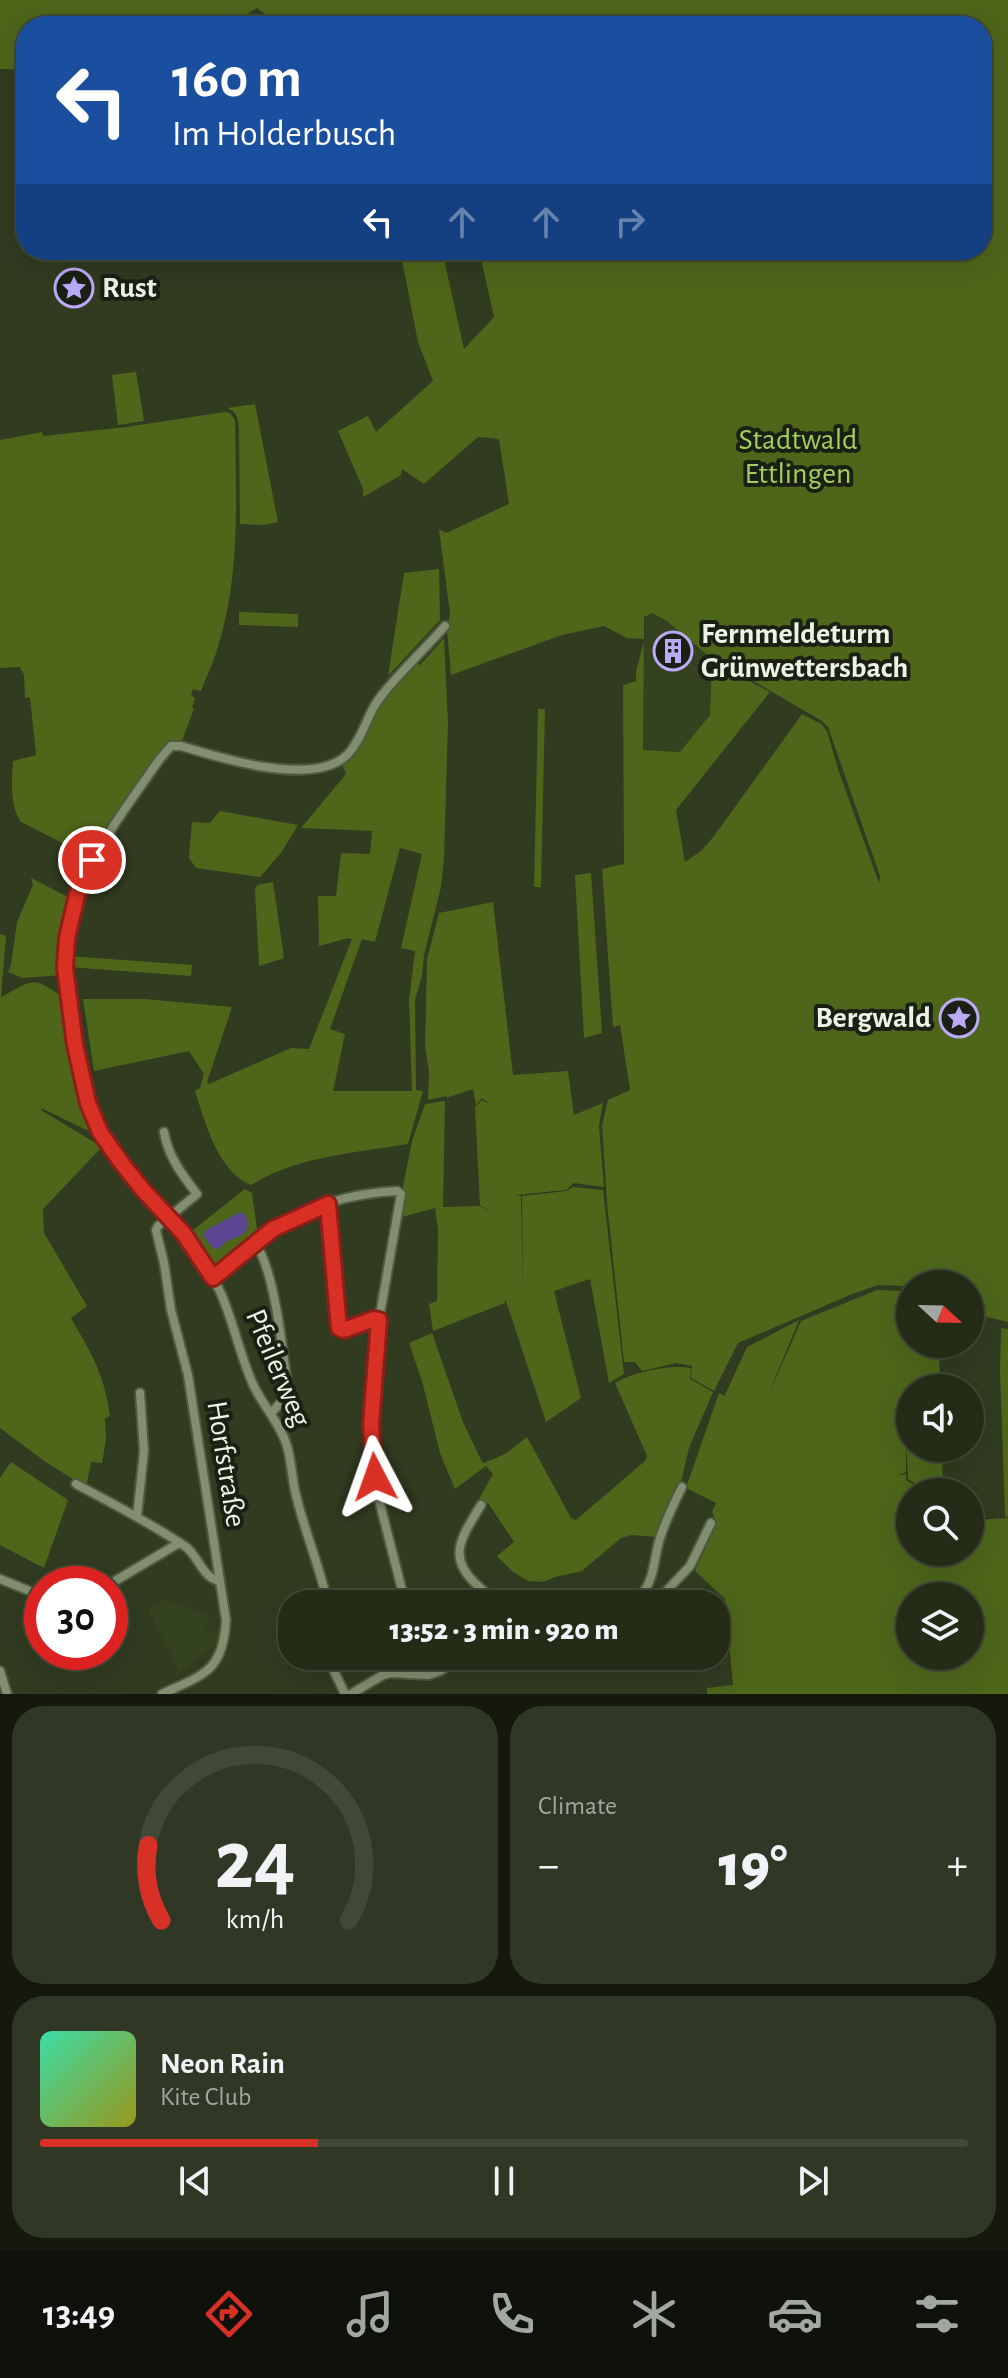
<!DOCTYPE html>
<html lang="en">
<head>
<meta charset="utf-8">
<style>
  body { margin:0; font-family:"Alegreya Sans",sans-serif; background:#303825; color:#f1f3f6; height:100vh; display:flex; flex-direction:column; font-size:30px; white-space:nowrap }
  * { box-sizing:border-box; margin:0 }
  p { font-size:26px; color:#a3a7a2 }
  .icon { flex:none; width:44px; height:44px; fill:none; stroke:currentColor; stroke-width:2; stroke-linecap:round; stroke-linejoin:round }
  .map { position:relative; height:1694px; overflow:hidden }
  .sheet { display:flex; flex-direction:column; gap:12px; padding:12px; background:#14180d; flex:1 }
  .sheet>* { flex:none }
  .guide { position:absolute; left:16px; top:16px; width:976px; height:244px; border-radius:32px; box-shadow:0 8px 32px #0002,0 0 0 2px #414837; background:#1a4fa0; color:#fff; overflow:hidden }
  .needle { width:52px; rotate:112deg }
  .buttons { position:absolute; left:896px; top:1270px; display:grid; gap:16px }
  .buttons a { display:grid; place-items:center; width:88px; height:88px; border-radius:50%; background:#242c18; box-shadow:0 8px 32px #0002,0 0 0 2px #414837; font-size:40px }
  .speed { position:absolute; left:24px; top:1566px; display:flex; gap:16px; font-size:40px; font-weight:700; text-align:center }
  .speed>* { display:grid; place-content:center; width:104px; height:104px; border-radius:50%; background:#242c18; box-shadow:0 8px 32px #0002,0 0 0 2px #414837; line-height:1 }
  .speed .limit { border:12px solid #d22; background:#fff; color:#111 }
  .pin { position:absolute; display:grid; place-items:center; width:68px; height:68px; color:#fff; margin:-34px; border:4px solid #fff; border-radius:50%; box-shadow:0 2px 8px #0007 }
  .me { position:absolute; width:88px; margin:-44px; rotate:356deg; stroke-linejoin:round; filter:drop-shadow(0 0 6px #0008) }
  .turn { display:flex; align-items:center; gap:28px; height:168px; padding:0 24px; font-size:36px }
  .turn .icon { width:104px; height:104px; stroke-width:2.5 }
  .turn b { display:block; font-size:56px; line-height:68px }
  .lanes { display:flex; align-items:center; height:76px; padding:0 24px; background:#0003; justify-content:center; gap:40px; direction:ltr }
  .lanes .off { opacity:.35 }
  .big { font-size:60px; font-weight:800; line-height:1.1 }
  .sheet .tile { flex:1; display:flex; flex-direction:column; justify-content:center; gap:12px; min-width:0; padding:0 28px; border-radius:32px; background:#303825 }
  .sheet .dial { align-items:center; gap:0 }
  .dial svg { height:208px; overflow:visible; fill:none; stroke:#414837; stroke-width:7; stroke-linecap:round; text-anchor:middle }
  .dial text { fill:#f1f3f6; stroke:none }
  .song { display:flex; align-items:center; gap:24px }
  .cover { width:96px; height:96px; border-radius:12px; background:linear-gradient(135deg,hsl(160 70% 55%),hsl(60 70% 35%)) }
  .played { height:8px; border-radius:4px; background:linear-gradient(90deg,#d93025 30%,#414837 30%) }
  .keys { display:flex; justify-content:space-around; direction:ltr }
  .heat { display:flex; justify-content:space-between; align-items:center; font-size:44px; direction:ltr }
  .sheet .tiles { flex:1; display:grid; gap:12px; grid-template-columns:1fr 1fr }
  .tile:last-child { grid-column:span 2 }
  .trip { position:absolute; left:278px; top:1590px; width:452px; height:80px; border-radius:32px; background:#242c18; box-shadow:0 8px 32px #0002,0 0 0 2px #414837; font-weight:800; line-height:80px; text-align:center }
  .dock { display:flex; height:128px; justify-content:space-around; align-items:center; background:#0e120a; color:#a3a7a2 }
  .dock .icon { width:56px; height:56px }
  .dock .active { color:#d93025 }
  .dock b { font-size:36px; color:#f1f3f6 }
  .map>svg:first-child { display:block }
</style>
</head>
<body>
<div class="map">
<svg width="1008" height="1694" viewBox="0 0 1008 1694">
  <rect width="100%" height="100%" fill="#303b20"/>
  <path fill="#34421f" d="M652,613L667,621L712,659L710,715L680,752L643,750L645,616Z
    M166,1599L201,1612L211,1620L205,1626L210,1633L218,1629L221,1631L220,1639L213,1647L179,1673L148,1609Z"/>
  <path fill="#4d661a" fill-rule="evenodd" d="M0,0H1008V1322L970,1313V1284H910V1289L903,1286L878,1285L850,1295L738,1343L714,1391L691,1378L692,1366L676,1363L642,1371L635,1362H624L607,1203L602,1125L608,1100L630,1090L620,1025L613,1027L602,869L624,864L623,685L636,681V671L644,641L643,750L680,752L710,715L712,659L667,621L652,613L644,617V639L627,638L604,626L562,635L451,675L447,630L450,614L439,529L446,533L509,504L499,439L478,437L424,484L402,469L401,475L363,497V489L338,431L368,416L376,432L433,381L418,342L400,250H442L464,349L494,317L479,250H982V26H281L257,8L248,13L265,19L273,26H26V70L0,69ZM750,679L822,721L828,727L880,876L879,883L838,769L827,731L821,724L802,714L714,836L702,850L685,862L676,810L770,692L749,681Z
    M136,372L144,421L118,425L112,375Z
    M255,404L278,522L264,525L240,524L239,430C238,419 238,412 227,408Z
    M225,412L230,413L235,420C236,497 241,576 217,650C213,664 206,677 201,691L193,689L191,696L195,698L192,708L194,709L183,738L181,741L165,746L94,854L88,856L21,822C9,805 12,780 13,761L36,755L30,697L25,698L24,675L20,667L0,668V440L42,432L43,436L126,427Z
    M439,569L440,620L388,676L404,573Z
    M239,612L298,614V627L239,625Z
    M444,638L448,723L444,859L441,887L424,955L422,976L415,1000L416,1090L423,1091L408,1144C355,1153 298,1156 251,1185C218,1172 205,1122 195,1091L200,1088L204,1074L189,1051L94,1071L83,999H145L232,1007L207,1082L209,1084L291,1048L309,1049L352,939L349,938L319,946L318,896H336L341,853L370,854L372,831L301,828L346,774L341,762L387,693L416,663L420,665ZM400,848L422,854L401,948L415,951L409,1000L412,1091H333L345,1034L330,1029L362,939L375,942Z
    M538,709H545L541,887H534Z
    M220,811L298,825L281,853L260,877L196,868L189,858L192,822L210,823Z
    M591,873L602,1033L584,1038L575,875Z
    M31,878L70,898L67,911L63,975L22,978L8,972L11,964L17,922L33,885Z
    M273,882L284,958L259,966L255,890L257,885Z
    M493,902L513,1075L568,1071L574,1115L603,1103L599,1125L604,1187L574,1183L566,1190L515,1195L521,1196L523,1296L522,1196L566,1191L573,1187L603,1190L624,1374L609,1383L590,1279L554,1291L581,1398L546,1422L505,1298V1303L433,1331L429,1304L437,1301L438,1230L435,1208L402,1217L404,1197L402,1192L412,1141L425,1104L445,1101L443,1207L480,1206L493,1213L480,1205L475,1107L482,1100L491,1105L482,1098L476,1105L473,1089L447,1098L446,1096L428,1100L429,1071L425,1046L427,959L439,913Z
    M0,934L6,936L1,997C36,978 32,976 66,999C71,1048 79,1091 99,1136L41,1108V1110L102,1147L43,1209L44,1233L87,1306L71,1318C92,1355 104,1373 110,1416L105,1418L106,1440L102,1463L91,1462L86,1487L47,1463L0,1428Z
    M69,956L192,965L191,976L68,967Z
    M245,1189L252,1193L258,1236L220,1267L212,1268L188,1234Z
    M877,1290L902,1291L910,1294V1344H939L940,1388H910V1448H942L943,1492H927L908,1479L906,1440V1472L896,1476L906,1474V1480L925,1492H910V1552H970V1518L974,1520L1008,1518V1694H707V1688L733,1685L725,1599L695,1571L717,1523L712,1512L716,1503L686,1488L719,1393L727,1397L725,1395L747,1347L799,1320L765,1403L801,1321ZM910,1596H970V1656H910Z
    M1001,1328L1008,1329V1517H1005L1000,1370Z
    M432,1333L463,1422L482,1462L484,1463L505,1454L527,1437L571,1518L576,1520L645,1461L647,1456L615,1383C633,1372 670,1364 691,1368L690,1379L713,1392L689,1448L682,1478L663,1520L658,1537L631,1535L621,1538L582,1571L555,1577L543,1582L528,1581L513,1572L497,1556L514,1542L488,1503L486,1504L479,1499L493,1474L486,1466L455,1489L440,1453L422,1381L409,1343Z
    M11,1462L68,1500L44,1568L0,1545V1478Z"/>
  <path fill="#5d4793" d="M240,1212L246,1216L248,1228L242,1235L227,1241L218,1249L213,1248L203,1235L206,1230Z"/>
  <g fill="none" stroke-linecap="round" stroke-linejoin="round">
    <g stroke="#4f5940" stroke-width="12">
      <path id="street" d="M328,1204L339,1328L344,1330L374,1319L379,1320
        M255,1244C274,1266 283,1352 287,1384C287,1397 280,1404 271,1413
        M213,1278C233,1262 251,1244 272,1230C308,1205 354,1193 397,1191L401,1194L379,1320L371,1425L378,1496L402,1590L408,1604
        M76,1484C113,1504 151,1523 186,1547C199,1557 203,1579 220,1581
        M481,1505C464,1534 445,1556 476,1584C484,1591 492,1599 501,1604
        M137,1517L144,1451L140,1393
        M0,1579L42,1596
        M110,1584L179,1543
        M328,1604C320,1568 306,1535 297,1499C292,1482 292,1463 287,1446C280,1422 261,1404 252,1382C236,1345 230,1303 208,1269C181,1225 142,1193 114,1151C110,1144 103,1138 99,1131C83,1103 78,1064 74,1032C71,1010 66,988 66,966C65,883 115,824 159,760L171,746H181C220,758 315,788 348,754C364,737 367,712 382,695C401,671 425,649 445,626
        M632,1604C658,1582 651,1564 661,1535C667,1518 674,1503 682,1487
        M652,1604L658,1600L690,1566L711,1523
        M334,1656V1671L345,1694
        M539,1656C592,1673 649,1664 704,1658
        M0,1671L7,1694
        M162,1694C205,1674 223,1671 226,1620L188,1375L171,1310L164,1263L156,1230L158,1226L197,1194C182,1175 168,1156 164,1132
        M351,1694L383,1675L391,1673L428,1675L440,1671L462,1656"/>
    </g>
    <use href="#street" stroke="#818e6f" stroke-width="8"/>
  </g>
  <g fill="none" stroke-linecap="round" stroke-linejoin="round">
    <g stroke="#8d1f18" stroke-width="20">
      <path id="route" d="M92,860L77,895L67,938L65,968L75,1045L88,1103L100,1132L120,1161L143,1190L184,1234L213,1278L273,1229L328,1204L339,1328L344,1330L374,1319L379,1320L371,1425L375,1477"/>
    </g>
    <use href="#route" stroke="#d93025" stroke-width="14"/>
  </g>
  <defs>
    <g id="sight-ring" transform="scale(2)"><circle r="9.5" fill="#1b2014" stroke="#bbaaf6" stroke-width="1.5"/><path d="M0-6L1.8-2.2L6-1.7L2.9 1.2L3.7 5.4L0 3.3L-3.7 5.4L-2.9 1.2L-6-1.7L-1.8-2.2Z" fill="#bbaaf6"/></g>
    <g id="building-ring" transform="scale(2)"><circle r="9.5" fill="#1b2014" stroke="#bbaaf6" stroke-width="1.5"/><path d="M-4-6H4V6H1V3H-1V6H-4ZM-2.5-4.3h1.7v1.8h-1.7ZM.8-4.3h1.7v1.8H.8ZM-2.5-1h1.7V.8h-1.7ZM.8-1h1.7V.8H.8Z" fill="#bbaaf6"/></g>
  </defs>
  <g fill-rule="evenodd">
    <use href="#sight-ring" x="74" y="288"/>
    <use href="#building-ring" x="673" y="651"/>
    <use href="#sight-ring" x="959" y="1018"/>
  </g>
  <g text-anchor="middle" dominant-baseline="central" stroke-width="8" stroke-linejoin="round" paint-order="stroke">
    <g font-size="30" font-weight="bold" fill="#edf4e3" stroke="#1b2014" text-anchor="start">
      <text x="102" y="288">Rust</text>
      <text x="701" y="634">Fernmeldeturm<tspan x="701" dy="34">Grünwettersbach</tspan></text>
      <text x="931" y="1018" text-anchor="end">Bergwald</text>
    </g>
    <g font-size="30" fill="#a5cf5d" stroke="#1b2014">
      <text x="798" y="440">Stadtwald<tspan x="798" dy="34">Ettlingen</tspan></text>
    </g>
    <g font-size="30" fill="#edf4e3" stroke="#1b2014">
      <text transform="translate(278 1368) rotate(67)">Pfeilerweg</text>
      <text transform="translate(226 1464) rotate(81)">Horfstraße</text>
    </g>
  </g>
</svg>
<div class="buttons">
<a><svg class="needle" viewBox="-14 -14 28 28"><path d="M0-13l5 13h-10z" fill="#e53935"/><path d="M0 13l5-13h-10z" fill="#a3a7a2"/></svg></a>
<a><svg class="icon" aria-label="sound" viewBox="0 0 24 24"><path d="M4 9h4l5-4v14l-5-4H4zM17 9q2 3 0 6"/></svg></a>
<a><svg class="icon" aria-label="search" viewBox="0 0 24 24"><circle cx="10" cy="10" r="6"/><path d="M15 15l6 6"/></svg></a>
<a><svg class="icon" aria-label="layers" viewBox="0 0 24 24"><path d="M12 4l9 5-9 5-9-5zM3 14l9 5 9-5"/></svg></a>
</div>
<div class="speed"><div class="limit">30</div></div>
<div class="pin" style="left:92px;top:860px;background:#d93025"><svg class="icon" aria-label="arrive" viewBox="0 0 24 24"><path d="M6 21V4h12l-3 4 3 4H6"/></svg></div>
<svg class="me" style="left:375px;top:1477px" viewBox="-20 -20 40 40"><path d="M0-17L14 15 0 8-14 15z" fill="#d93025" stroke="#fff" stroke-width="4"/></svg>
<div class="trip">13:52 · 3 min · 920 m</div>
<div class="guide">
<div class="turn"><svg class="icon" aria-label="left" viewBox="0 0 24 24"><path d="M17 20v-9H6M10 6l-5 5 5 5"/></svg><div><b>160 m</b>Im Holderbusch</div></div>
<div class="lanes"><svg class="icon" aria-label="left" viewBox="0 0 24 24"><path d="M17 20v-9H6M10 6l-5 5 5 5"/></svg><svg class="icon off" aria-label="ahead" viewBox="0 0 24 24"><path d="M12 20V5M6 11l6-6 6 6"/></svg><svg class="icon off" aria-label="ahead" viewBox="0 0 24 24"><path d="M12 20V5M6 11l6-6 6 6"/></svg><svg class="icon off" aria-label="right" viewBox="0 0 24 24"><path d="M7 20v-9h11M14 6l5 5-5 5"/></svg></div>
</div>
</div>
<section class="sheet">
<div class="tiles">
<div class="tile dial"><svg viewBox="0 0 100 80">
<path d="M14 69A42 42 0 1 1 86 69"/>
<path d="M14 69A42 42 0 0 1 9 40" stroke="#d93025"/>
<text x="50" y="56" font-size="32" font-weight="700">24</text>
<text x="50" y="72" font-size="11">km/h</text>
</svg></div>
<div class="tile"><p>Climate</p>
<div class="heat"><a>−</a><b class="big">19°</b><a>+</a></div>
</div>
<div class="tile">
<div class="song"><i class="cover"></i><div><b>Neon Rain</b><p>Kite Club</p></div></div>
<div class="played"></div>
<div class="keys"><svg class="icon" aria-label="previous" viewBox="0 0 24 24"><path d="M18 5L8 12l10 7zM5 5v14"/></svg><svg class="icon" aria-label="pause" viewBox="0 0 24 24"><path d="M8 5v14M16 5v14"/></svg><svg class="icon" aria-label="next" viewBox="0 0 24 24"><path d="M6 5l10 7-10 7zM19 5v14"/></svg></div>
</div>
</div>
</section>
<nav class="dock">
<b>13:49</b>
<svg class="icon active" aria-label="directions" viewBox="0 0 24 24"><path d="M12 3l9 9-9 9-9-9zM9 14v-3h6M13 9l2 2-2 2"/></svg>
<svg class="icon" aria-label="music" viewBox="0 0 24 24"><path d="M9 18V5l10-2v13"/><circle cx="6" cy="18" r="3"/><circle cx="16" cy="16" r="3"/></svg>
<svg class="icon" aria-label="phone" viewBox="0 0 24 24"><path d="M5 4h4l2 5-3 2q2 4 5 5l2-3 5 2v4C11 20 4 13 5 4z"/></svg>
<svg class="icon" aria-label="climate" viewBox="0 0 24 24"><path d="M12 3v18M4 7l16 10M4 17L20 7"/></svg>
<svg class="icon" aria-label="car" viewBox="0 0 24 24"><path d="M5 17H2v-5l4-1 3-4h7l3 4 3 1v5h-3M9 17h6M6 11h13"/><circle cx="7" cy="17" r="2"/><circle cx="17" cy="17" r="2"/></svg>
<svg class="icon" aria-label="filters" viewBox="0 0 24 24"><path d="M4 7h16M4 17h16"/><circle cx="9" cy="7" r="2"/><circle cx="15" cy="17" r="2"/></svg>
</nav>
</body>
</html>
